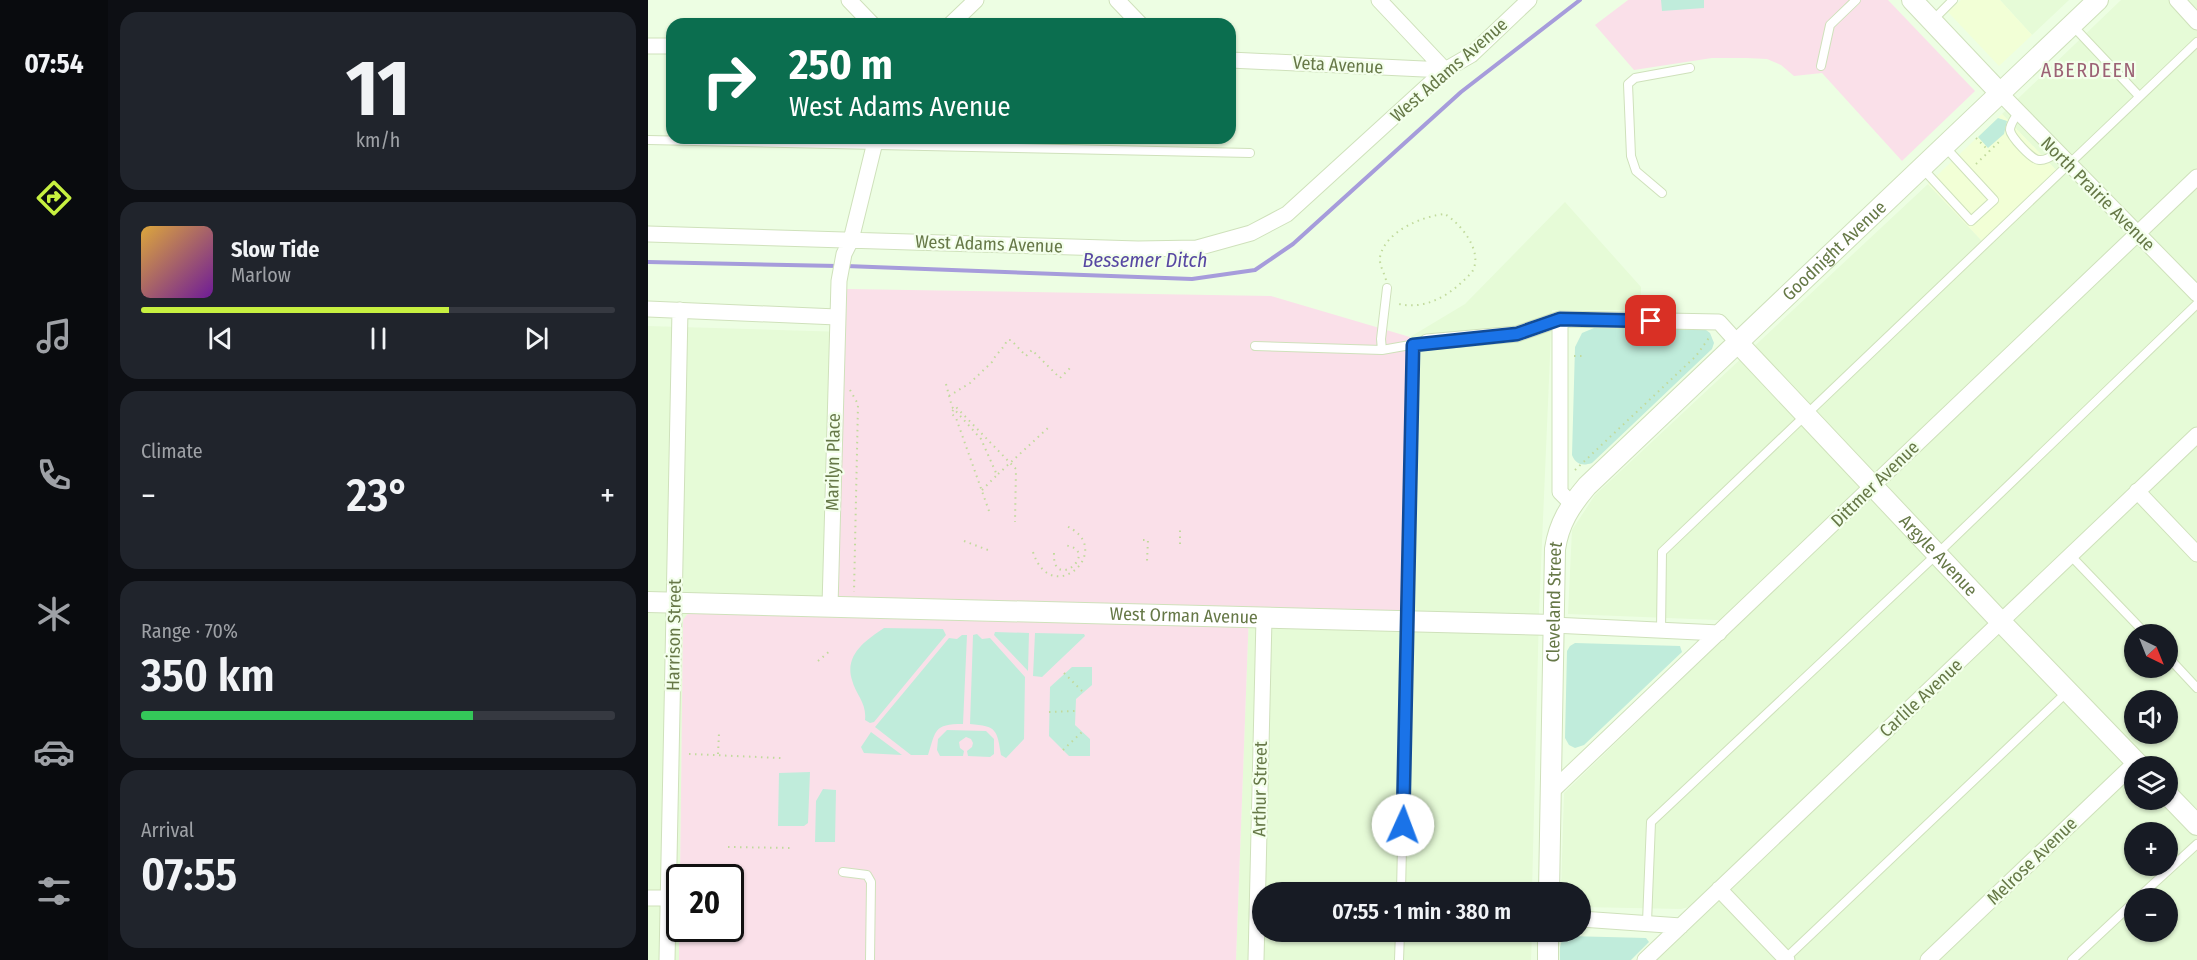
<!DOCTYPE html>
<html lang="en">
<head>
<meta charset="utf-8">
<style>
  body { margin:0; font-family:"Fira Sans Condensed",sans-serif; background:#20242c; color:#f1f3f6; height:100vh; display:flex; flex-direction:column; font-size:22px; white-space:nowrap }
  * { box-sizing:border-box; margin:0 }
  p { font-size:20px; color:#9ea1a6 }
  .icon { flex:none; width:33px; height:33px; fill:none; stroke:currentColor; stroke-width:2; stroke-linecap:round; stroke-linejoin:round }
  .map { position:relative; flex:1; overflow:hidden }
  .side { display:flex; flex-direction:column; gap:12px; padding:12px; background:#0d0f14; width:540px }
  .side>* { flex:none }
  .banner { position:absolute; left:18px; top:18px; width:570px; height:126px; border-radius:18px; box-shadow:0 2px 4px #0004; background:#0b6e4f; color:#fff; overflow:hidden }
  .needle { width:39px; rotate:137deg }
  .controls { position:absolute; left:1476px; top:624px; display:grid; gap:12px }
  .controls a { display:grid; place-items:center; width:54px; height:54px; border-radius:50%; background:#171b24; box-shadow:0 2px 4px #0004; font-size:30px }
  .speed { position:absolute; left:18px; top:864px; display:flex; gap:12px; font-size:30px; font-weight:700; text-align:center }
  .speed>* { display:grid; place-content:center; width:78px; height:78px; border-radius:50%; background:#171b24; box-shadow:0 2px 4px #0004; line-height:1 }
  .speed .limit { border:3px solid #111; border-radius:9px; background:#fff; color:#111 }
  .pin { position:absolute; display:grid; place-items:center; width:51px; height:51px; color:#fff; margin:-26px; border-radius:12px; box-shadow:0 3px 9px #0006 }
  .me { position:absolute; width:66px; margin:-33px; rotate:2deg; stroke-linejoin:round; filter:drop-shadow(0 0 4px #0008) }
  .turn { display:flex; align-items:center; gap:21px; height:126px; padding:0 24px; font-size:27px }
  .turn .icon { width:78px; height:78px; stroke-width:2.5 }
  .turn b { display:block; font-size:42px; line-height:51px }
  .big { font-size:45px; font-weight:600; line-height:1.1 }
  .side .card { flex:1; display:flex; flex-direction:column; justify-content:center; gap:9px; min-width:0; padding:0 21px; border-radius:18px; background:#20242c }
  .side .dial { align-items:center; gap:0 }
  .dial b { font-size:78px; line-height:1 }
  .song { display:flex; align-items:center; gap:18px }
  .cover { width:72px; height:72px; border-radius:9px; background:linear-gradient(135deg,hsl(40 70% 55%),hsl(280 70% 35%)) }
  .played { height:6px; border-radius:3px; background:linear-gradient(90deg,#c7f040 65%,#363941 65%) }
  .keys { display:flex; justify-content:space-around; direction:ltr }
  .heat { display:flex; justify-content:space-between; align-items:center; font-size:33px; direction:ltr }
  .charge { height:9px; border-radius:4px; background:linear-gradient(90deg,#34c759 70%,#363941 0) }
  .trip { position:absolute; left:604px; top:882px; width:339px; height:60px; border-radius:30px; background:#171b24; box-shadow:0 2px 4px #0004; font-weight:600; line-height:60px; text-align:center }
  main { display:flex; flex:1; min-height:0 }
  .dock { display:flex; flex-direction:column; width:108px; justify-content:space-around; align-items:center; background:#090b0e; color:#9ea1a6 }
  .dock .icon { width:42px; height:42px }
  .dock .current { color:#c7f040 }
  .dock b { font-size:27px; color:#f1f3f6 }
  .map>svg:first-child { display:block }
</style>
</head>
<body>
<main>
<nav class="dock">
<b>07:54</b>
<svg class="icon current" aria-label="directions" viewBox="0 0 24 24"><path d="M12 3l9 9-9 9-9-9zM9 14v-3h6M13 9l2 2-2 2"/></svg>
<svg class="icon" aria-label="music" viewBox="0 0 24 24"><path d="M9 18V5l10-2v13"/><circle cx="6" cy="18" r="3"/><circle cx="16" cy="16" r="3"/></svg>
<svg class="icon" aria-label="phone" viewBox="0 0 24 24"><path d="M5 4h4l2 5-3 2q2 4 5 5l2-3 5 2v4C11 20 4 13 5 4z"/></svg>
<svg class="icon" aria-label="climate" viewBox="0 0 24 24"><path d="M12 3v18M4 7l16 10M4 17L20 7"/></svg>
<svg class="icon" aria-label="car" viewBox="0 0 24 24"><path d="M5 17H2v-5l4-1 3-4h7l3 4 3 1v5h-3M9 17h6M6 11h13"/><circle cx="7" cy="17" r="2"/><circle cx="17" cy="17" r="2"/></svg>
<svg class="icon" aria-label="filters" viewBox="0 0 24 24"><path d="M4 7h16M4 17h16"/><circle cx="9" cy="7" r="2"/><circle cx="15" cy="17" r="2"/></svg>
</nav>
<section class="side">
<div class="card dial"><b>11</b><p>km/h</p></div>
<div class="card">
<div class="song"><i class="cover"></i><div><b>Slow Tide</b><p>Marlow</p></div></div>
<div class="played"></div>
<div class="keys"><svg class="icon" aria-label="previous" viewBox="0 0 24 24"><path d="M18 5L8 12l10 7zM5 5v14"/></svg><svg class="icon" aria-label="pause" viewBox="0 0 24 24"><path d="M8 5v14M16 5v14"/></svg><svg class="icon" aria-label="next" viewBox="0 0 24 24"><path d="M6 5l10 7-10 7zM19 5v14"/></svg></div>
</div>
<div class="card"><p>Climate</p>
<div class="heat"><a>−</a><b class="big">23°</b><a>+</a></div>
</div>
<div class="card"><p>Range · 70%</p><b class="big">350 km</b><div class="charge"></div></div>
<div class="card"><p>Arrival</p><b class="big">07:55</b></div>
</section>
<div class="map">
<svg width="1549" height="960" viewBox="0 0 1549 960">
  <rect width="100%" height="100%" fill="#edfee3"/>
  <path fill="#e6fbd7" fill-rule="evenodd" d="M1352,0H1421L1384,35Z
    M1473,0H1549V960H1008L1054,916L1045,906L1033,909L933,907V892H913L916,793L1094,621L920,614L924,530L947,495L1280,184L1334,241L1408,170L1354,114ZM1486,634H1520V668H1486ZM1486,700H1520V734H1486ZM1486,766H1520V800H1486ZM1486,832H1520V866H1486ZM1486,898H1520V932H1486Z
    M917,202L993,287V310H904L891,612L884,892H615V932H884L883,960H588L601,613L762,358V337L817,304Z
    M0,326L198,332L188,616L35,620L31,960H0Z"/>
  <path fill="#f2ffd6" d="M1313,0H1352L1384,35L1351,66L1300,12Z
    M1354,114L1408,170L1334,241L1280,184Z"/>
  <path fill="#fae0e9" d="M980,0H1240L1327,91L1254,161L1174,73L1146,76L1133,65L1119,59L1098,58H1064L986,70L947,25Z
    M199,289L623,296L762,337L755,611L613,609L601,613L588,960H31V895L32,928H82V878L32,877L35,620L41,612L188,616Z"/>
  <path fill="#c0ecdb" d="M1013,0H1056V8L1014,11Z
    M1350,118L1359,121L1356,134L1340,148L1330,137Z
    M946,328L1058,330L1062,333L1066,343L1064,349L944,463C935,466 928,465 924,455L927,347L934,333Z
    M236,628L295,629L298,635L226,722L222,723L217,720C219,703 208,695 204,680C196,655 218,640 236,628Z
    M347,632L381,633L380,671L346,635Z
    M387,633L436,634L437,636L394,677L385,676Z
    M329,634L334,639L342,638L377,677L376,739L358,758L353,755C349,730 349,726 322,724L325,635Z
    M314,635H319L315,724C285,724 288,731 280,755H263L227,727L301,638L309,639Z
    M927,643L1032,646L1034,652L936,745L927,748L921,745L917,738L919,651L922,646Z
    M424,667H444V685L428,699L427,725L442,739V756H421L401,736L402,687Z
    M299,730L338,731L346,739V754L342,757L320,756L319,751L324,747L325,743L323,739L318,737L311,742L312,748L316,751L315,756H292L289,750L290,739Z
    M223,732L254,755L216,753L213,747Z
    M162,772L160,823L156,826H130L131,773Z
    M175,789L188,790L187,842H167L168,801Z
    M920,936L998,938L1001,942L983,960H912C912,951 910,940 920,936Z"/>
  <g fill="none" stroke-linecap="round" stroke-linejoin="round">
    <path stroke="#a69cdb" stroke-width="4" d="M0,262L190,266
      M198,266L544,279L607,270L645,244L813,92L932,0"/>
    <g stroke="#cfe1bb" stroke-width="10">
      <path id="service" d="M1285,20L1305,0
        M1424,25L1491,96
        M1173,66L1182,25L1208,0
        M1370,113C1367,118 1362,124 1362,130C1363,137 1384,160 1391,160C1398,161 1404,156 1408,153
        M0,140L602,153
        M1275,169L1323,221L1346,200L1298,148
        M1014,193L988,171L983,156L980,84L987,78L1042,68
        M607,346L734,350L779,342
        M734,350L733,339L739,288
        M1422,555L1498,634
        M1013,631L1014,552L1549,42
        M1520,657L1549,688
        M195,872L219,875L223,882L222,960
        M753,892L765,345
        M1490,898L1549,844
        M999,922L1003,822L1289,554L1549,304
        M751,960L752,932
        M1136,960L1419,692
        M1424,960L1486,902"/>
    </g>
    <g stroke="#cfe1bb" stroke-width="17">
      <path id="minor" d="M201,0L224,24
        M469,0L492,24
        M731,0L797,70
        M1529,0L1549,22
        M303,24L328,0
        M0,46H24
        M582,60L797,70
        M1352,93L1549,294
        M0,234L490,249L549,248L603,233L639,214L797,70L823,55L881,0
        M0,309L189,317
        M912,319V492L924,504
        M779,342L869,334L912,319L1071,322L1090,343
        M1489,491L1549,554
        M182,606L191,281L196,254L203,240L228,138
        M905,625L1071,633
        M904,791L1549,177
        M1071,889L1139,960
        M0,898H20
        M933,919L1033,926
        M19,960L32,310
        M608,960L616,618
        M997,960L1549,435
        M1280,960L1488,762"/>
    </g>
    <g stroke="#cfe1bb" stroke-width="22">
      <g id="tertiary">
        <path d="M1264,0L1352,93"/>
        <path id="s1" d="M1090,343L1353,622L1492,766"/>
        <path id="s2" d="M0,602L905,625"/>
        <path d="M1520,795L1549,825"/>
        <path id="s3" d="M901,892L907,549C911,523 922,506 939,486L1450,0"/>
        <path d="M900,960V932"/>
      </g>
    </g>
    <path stroke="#c1da9c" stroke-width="2" stroke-dasharray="1.5 4.5" stroke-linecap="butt" d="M1328,138L1341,151
      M1328,164L1354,139
      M738,280C736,272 731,265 732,257C737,231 775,216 797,214C813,224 836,252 824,272C804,294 778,312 747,303
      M926,356H938
      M298,384L304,407L306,409L308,407L368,469L367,522
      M202,390L210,404L206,592
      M301,396L322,383L344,362C348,353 356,349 359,340H363L378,356L384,350L412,378L424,366
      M927,470L1048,356L1063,335
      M334,490L349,475
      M341,511L308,418L303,413L306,409L333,439L349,475L401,427
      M495,540H500L499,561
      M316,541L340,550
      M532,544V529
      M385,552C404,611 471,547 416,525
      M406,553C404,594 456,549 415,545
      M170,661L183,650
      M416,673L435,692
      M401,712L428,711
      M415,750L434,732
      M41,754L133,758
      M70,754L71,733
      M80,847L144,848"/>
    <use href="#service" stroke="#fff" stroke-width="8"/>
    <use href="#minor" stroke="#fff" stroke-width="15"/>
    <use href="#tertiary" stroke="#fff" stroke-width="20"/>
  </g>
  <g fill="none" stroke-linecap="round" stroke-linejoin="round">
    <g stroke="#114b97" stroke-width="15">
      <path id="route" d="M755,825L765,345L869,334L912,319L1003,321"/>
    </g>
    <use href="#route" stroke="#1a73e8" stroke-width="10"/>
  </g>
  <g text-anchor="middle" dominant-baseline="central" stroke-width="4.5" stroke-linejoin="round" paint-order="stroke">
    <g font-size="18" fill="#667847" stroke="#f3ffeb">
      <text transform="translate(690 65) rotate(3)">Veta Avenue</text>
      <text transform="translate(801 70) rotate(-41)">West Adams Avenue</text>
      <text transform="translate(1450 194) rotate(45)">North Prairie Avenue</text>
      <text transform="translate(341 244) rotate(2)">West Adams Avenue</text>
      <text stroke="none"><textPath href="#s3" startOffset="756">Goodnight Avenue</textPath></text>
      <text transform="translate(185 462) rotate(-89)">Marilyn Place</text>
      <text transform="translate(1227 484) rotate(-44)">Dittmer Avenue</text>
      <text stroke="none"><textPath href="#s1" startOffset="292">Argyle Avenue</textPath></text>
      <text stroke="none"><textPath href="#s3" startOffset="290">Cleveland Street</textPath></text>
      <text stroke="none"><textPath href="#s2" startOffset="536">West Orman Avenue</textPath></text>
      <text transform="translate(26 635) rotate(-89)">Harrison Street</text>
      <text transform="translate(1273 698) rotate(-43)">Carlile Avenue</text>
      <text transform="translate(612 789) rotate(-89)">Arthur Street</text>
      <text transform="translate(1384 861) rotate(-44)">Melrose Avenue</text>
    </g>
    <g font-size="20" letter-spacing="1.5" fill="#9c6275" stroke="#f3ffeb">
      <text x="1441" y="70">ABERDEEN</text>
    </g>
    <g font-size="20" font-style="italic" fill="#5747a2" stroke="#f3ffeb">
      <text x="497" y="260">Bessemer Ditch</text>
    </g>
  </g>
</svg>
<div class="controls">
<a><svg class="needle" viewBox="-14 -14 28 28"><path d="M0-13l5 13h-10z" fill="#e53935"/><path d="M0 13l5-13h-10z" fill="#9ea1a6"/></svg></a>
<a><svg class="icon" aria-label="sound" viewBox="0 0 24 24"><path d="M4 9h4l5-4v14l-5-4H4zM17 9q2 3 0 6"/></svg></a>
<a><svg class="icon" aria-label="layers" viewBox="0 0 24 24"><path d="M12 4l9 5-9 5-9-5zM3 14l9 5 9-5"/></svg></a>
<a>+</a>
<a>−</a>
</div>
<div class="speed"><div class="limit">20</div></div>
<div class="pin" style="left:1003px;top:321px;background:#d93025"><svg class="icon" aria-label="arrive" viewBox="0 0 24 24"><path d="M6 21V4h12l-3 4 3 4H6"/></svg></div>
<svg class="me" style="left:755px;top:825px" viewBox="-20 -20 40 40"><circle r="19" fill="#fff"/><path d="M0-13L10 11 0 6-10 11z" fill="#1a73e8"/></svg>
<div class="trip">07:55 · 1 min · 380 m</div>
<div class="banner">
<div class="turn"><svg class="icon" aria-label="right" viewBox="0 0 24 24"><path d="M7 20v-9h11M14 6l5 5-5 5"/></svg><div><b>250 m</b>West Adams Avenue</div></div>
</div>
</div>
</main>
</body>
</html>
